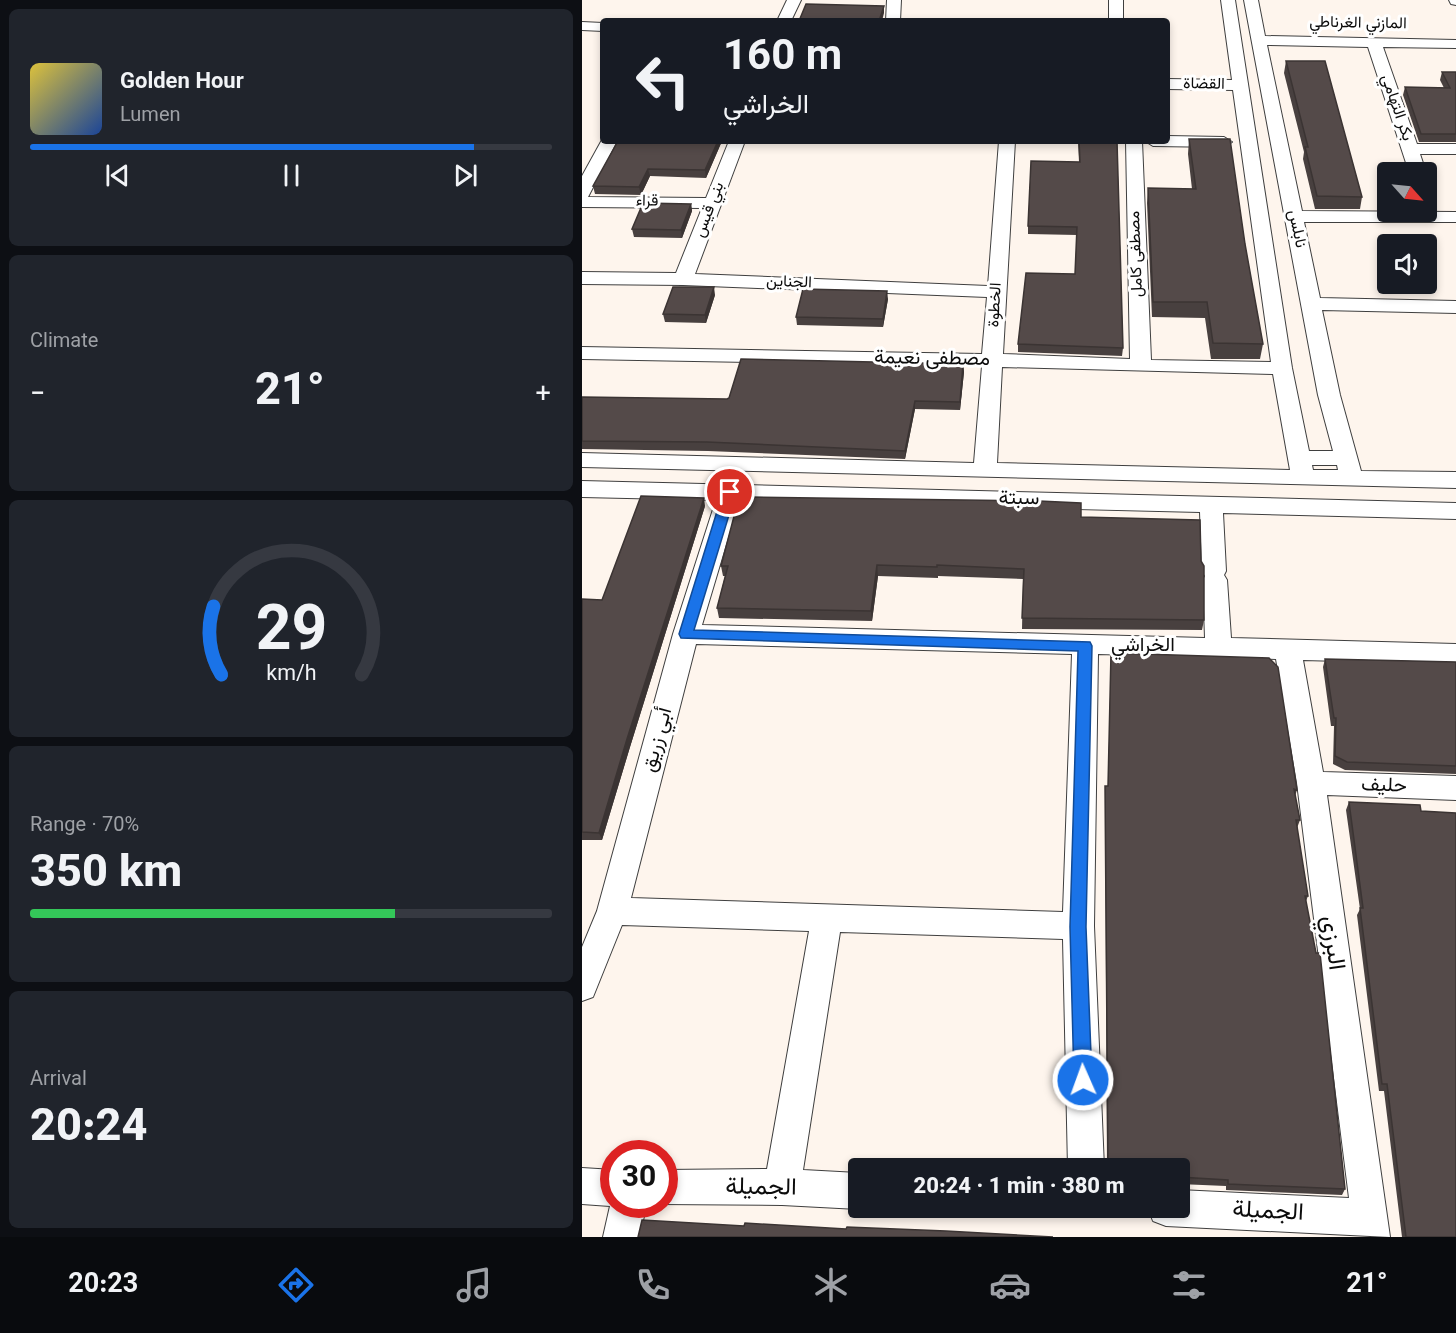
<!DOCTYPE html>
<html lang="en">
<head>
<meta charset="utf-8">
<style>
  body { margin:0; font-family:Georgia,Vazirmatn,serif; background:#20242c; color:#f1f3f6; height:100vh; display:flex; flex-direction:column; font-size:22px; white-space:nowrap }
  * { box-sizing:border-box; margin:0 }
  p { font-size:20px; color:#9ea1a6 }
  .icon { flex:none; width:33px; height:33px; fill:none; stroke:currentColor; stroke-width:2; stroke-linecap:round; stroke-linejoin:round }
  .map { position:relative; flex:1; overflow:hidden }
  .sheet { display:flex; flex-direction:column; gap:9px; padding:9px; background:#0d0f14; width:582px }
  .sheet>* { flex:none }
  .hud { position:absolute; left:18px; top:18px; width:570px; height:126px; border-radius:6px; box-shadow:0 3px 9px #0003; background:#171b24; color:#f1f3f6; overflow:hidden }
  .needle { width:39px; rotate:117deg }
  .fabs { position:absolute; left:795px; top:162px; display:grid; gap:12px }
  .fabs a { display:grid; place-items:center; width:60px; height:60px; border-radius:6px; background:#171b24; box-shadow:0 3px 9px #0003; font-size:30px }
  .speed { position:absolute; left:18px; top:1140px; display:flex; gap:12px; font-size:30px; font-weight:700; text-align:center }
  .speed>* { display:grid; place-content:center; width:78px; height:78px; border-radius:50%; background:#171b24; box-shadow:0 3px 9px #0003; line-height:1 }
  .speed .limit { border:9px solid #d22; background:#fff; color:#111 }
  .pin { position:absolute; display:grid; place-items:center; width:51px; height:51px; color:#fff; margin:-26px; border:3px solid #fff; border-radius:50%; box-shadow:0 2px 6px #0007 }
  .me { position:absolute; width:66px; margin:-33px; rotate:358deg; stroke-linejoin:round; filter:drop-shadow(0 0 4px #0008) }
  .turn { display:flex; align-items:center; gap:21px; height:126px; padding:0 24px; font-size:27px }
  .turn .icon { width:78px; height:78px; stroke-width:2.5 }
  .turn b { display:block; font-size:42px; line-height:51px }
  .big { font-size:45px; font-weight:800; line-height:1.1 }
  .sheet .card { flex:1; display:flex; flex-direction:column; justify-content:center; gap:9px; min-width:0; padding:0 21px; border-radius:9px; background:#20242c }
  .sheet .dial { align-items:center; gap:0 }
  .dial svg { height:156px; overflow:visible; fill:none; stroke:#363941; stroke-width:7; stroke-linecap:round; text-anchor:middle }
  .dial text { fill:#f1f3f6; stroke:none }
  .song { display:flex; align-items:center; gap:18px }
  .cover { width:72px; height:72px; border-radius:9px; background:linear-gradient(135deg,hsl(50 70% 55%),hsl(220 70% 35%)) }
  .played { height:6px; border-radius:3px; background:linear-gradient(90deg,#1a73e8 85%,#363941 85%) }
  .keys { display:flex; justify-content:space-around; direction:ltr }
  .heat { display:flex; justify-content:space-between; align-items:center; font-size:33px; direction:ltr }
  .charge { height:9px; border-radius:4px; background:linear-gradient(90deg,#34c759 70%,#363941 0) }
  .trip { position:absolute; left:266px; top:1158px; width:342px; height:60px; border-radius:6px; background:#171b24; box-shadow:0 3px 9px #0003; font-weight:800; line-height:60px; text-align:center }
  .menu { display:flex; height:96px; justify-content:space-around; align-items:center; background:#090b0e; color:#9ea1a6 }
  .menu .icon { width:42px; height:42px }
  .menu .current { color:#1a73e8 }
  .menu b { font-size:27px; color:#f1f3f6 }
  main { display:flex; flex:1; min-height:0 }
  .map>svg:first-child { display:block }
</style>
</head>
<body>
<main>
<section class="sheet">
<div class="card">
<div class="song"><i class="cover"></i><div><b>Golden Hour</b><p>Lumen</p></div></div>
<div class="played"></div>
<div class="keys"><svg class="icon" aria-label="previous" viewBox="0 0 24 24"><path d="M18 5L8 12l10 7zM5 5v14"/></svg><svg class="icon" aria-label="pause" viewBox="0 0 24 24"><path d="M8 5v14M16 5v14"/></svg><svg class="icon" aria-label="next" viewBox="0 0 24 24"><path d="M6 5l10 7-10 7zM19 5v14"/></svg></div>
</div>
<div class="card"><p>Climate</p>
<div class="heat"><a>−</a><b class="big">21°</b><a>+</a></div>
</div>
<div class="card dial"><svg viewBox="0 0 100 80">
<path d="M14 69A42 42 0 1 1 86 69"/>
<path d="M14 69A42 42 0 0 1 10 34" stroke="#1a73e8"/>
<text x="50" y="56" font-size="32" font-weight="700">29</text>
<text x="50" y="72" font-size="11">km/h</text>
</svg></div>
<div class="card"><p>Range · 70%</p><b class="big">350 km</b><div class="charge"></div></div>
<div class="card"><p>Arrival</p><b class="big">20:24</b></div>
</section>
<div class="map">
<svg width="874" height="1237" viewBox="0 0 874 1237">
  <rect width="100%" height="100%" fill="#fef5ed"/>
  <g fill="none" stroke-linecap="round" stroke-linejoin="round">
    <g stroke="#3f3f3f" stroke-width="2">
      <path id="minor" d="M205,0H219L209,21H195Z
        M305,0H319L318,21H304Z
        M527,0H541V21H527Z
        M639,0H653L710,368L727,451H751L736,395L662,0H676L683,36L874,40V48L801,47L835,144H874V154H838L844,172H827L786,47L685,45L720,211L874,212V222H722L738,298L874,301V313L740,310L758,395L779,471L874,472V488L0,467V453L392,463L400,366L0,359V347L400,354L405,297L101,285L0,284V272L94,273L120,208L0,207V176L21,138V141H35L6,197L124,198L147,141H163L113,274L406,286L417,141H433L421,354L548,359L544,141H560L569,360L689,362L651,90L585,89V79L650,80ZM420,367L691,374L708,470L415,463ZM730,465H755L756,470H731Z
        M867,0H874V5L869,4Z
        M0,22L21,23V31L0,30Z
        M585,136L642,137L650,142L642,147L571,146L563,141H585Z
        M0,481L874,503V519L641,513L644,571L642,575L645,580L649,638L874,644V664L721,660L741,772L874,776V800L745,795L808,1237L584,1226L571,1221L566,1208H597V1190L767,1198L715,783L694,659L516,654L512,926L522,1168H486L481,939L258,932L221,1170L276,1173V1208H280L276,1209L200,1205L78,1204H82V1170L185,1169L227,931L40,925L11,997L0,1001V947L15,911L91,634L134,500L0,497ZM157,501L618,512L620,571L623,576L621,580L623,638L120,625ZM114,644L490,654L481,912L49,898Z
        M0,1168L32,1170V1204H65L57,1237H21L28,1206L0,1204Z"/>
    </g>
    <use href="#minor" fill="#fff" fill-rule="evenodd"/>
  </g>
  <path fill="#48403f" d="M704,61L780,197L778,209H733L721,159L722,152L702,73Z
    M860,72H874V142H837L821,95L823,87L862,88L858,80Z
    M607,139L663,244L681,344L678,359H629L623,318L570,317L565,203L566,188L610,189L606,154Z
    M140,141L124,178L68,176L59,195L13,194L11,186Z
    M496,141H535L541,348L540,356L436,352V344L493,274L495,235L446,234V226L497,162Z
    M109,204L110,211L100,238L52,237L50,229Z
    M133,295L124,323L83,322L81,314Z
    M306,299L301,327L215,325L214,317Z
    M381,364L382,372L378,410L333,409L323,459L126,451L0,449V397L145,399Z
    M123,506L48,747L20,840H0V599L20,600Z
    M499,517L622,620L620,630L440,629L441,579L356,576V578L296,576L290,621L137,618L135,608L143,576H141L139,566Z
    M529,653L715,790L713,796L718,820L715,828L726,896L724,901L763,1189L760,1195L644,1190V1186L597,1184V1168H525L523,794V786H526Z
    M743,659L874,662V774L763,770L751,764L752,726H749L741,667Z
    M767,802L874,1237H820L802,1091H797L775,915L778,909L764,810Z"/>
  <path fill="#3b3433" d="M302,6V13L300,21H297Z
    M136,141H140L124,178L123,170Z
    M66,169L68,176L59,195L57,187Z
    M109,204L110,211L100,238L99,230Z
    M132,287L133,295L124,323L123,315Z
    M305,291L306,299L301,327V319Z
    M381,364L382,372L378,410V402Z
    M333,401V409L323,459V451Z
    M122,498L123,506L48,747L20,840L17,833L45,739Z
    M295,565L296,576L290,621L289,611Z"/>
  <path fill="#544a49" stroke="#3b3433" stroke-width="1.5" d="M224,4L302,6L297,21H217Z
    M704,61H743L780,197L735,196L723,147H726Z
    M860,72H874V134H839L823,87L868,88Z
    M607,139H648L663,244L681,344L631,343L625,302H571L566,188L614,189Z
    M36,141H136L123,170L66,169L57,187L11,186Z
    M497,141H535L541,348L436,344L444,273L493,274L495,227L446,226L449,161L498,162Z
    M61,203L109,204L99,230L50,229Z
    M91,287H132L123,315L81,314Z
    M221,289L305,291L301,319L214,317Z
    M159,359L381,364L378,402L333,401L323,451L125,442L0,441V397L145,399L147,398Z
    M59,496L122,498L45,739L17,833L0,832V599L20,600Z
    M169,497L457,501L499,503V517L618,520L619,561L622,566V620L440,618L442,569L355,565V567L295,565L289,611L135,608L146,566H139L156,501Z
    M529,653L687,658L696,667L715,790L712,789L718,820H714L726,896H723L734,953H738L763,1189L646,1184V1180L597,1177V1168H526L523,786H526Z
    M743,659L874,662V766L765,762L753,756L754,718H752Z
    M767,802L838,805L839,811L874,813V1237H824L805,1084H800L778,908H781Z
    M60,1220L162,1226L163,1223L264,1229L265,1227L364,1231L471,1237H56Z"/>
  <path fill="#1a73e8" stroke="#114b97" stroke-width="1.5" d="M148,487L154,492L112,630L508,642L510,646L504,927L510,1080L508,1087L501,1089L495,1087L492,1080L488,927L496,651L99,638L97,634L141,492Z"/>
  <g text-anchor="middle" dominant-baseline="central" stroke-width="6" stroke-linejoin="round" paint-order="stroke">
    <g font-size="16" fill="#0c0c0c" stroke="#fff">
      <text transform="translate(776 24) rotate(1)">المازني الغرناطي</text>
      <text transform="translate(622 85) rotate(1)">القضاة</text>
      <text transform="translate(814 108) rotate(71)">بكر التهامي</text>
      <text transform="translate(65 202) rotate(1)">قراء</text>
      <text transform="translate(128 210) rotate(-69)">بني قيس</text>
      <text transform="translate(714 229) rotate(78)">نابلس</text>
      <text transform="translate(555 254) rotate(-92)">مصطفى كامل</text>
      <text transform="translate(207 283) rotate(2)">الجناين</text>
      <text transform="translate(414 305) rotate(-87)">الخطوة</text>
    </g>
    <g font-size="20" fill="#0c0c0c" stroke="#fff">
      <text transform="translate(350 359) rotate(1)">مصطفى نعيمة</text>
      <text transform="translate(437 499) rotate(1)">سبتة</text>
      <text x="561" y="646">الخراشي</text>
      <text transform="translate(76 740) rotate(-75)">أبي زريق</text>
      <text transform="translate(802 786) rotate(2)">حليف</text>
    </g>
    <g font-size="24" fill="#0c0c0c" stroke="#fff">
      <text transform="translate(750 943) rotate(82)">البرزي</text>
      <text transform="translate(179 1188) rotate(1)">الجميلة</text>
      <text transform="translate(686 1212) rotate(3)">الجميلة</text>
    </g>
  </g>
</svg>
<div class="fabs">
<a><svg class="needle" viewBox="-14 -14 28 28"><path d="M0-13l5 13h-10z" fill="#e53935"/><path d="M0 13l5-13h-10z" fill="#9ea1a6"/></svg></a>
<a><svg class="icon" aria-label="sound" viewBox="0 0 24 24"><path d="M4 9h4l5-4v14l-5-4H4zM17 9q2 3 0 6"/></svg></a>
</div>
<div class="speed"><div class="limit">30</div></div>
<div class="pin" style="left:148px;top:492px;background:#d93025"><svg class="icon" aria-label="arrive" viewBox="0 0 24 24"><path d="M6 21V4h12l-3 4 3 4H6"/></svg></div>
<svg class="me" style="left:501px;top:1080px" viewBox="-20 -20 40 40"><circle r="17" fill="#1a73e8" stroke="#fff" stroke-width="3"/><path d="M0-11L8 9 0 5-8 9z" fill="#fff"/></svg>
<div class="trip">20:24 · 1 min · 380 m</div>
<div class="hud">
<div class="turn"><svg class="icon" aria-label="left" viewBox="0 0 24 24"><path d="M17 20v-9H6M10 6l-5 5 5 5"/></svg><div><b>160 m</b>الخراشي</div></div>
</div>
</div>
</main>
<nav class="menu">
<b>20:23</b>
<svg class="icon current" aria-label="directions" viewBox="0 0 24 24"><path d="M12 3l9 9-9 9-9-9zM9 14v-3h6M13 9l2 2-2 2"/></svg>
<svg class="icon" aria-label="music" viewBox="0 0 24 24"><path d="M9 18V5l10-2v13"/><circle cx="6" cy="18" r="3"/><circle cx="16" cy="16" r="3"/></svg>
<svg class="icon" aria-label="phone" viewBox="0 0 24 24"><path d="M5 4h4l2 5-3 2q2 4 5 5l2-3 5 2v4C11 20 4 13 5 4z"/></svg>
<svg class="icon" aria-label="climate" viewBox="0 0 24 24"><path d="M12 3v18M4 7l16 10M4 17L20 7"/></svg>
<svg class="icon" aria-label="car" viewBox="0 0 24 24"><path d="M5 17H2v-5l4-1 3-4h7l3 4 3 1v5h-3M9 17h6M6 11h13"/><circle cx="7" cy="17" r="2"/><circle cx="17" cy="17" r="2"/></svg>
<svg class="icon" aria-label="filters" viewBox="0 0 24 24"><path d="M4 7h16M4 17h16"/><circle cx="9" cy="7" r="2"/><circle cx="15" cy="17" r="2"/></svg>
<b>21°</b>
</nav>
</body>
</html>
